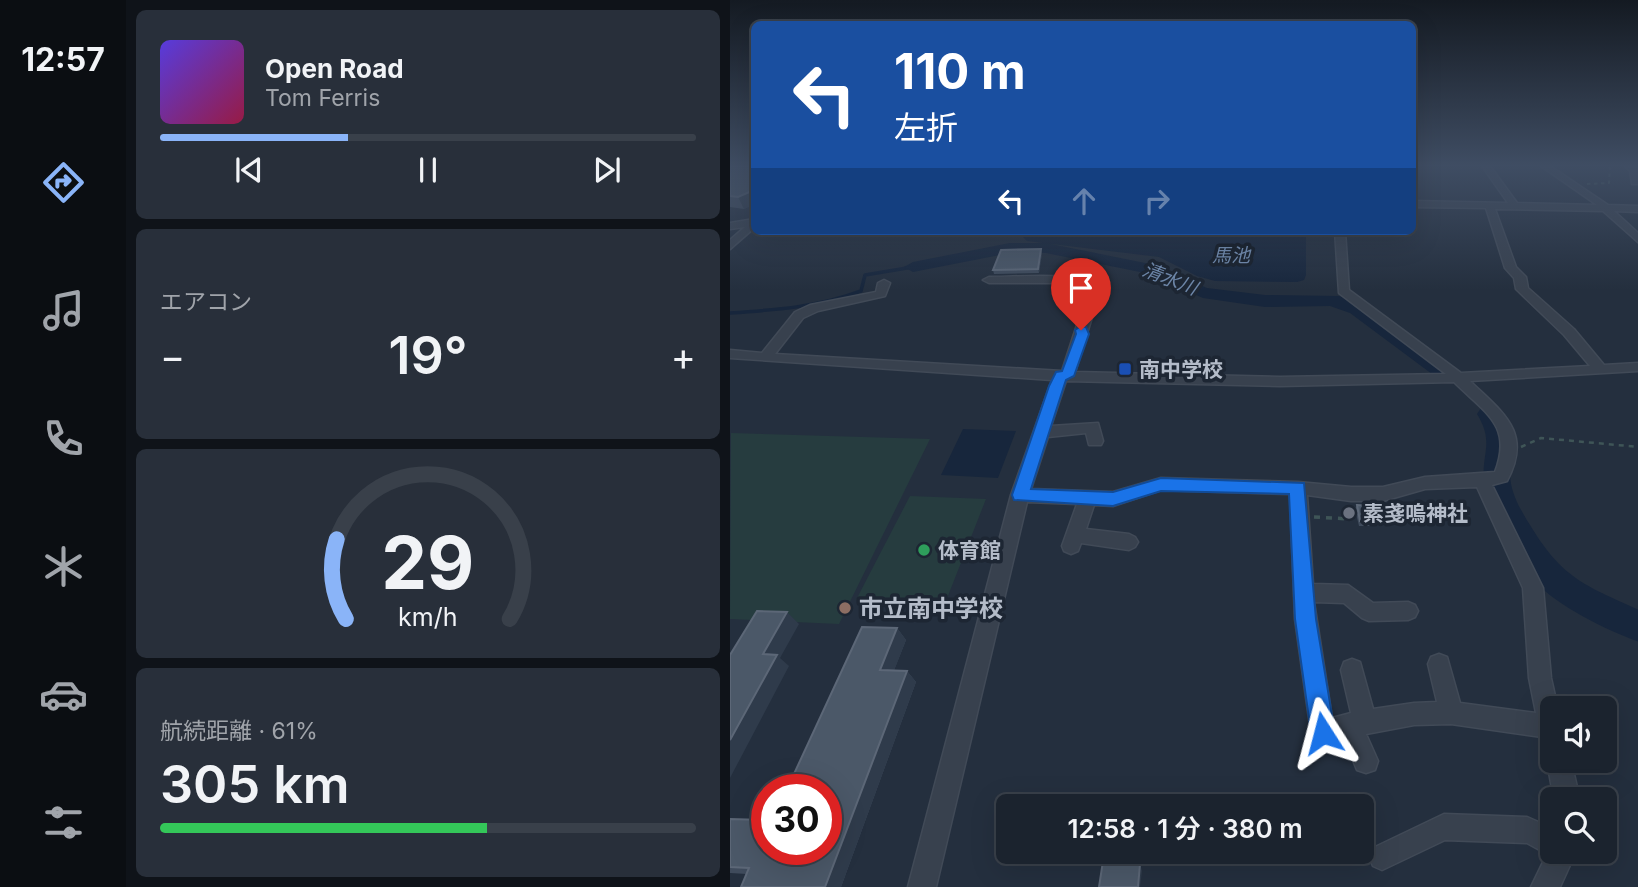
<!DOCTYPE html>
<html lang="ja">
<head>
<meta charset="utf-8">
<style>
  body { margin:0; font-family:Inter,"Noto Sans JP",sans-serif; background:#282f3a; color:#f1f3f6; height:100vh; display:flex; flex-direction:column; font-size:26px; white-space:nowrap }
  * { box-sizing:border-box; margin:0 }
  p { font-size:23px; color:#a0a4aa }
  .icon { flex:none; width:38px; height:38px; fill:none; stroke:currentColor; stroke-width:2; stroke-linecap:round; stroke-linejoin:round }
  .map { position:relative; flex:1; overflow:hidden }
  .details { display:flex; flex-direction:column; gap:10px; padding:10px; background:#0f1319; width:604px }
  .details>* { flex:none }
  .hud { position:absolute; left:21px; top:21px; width:665px; height:214px; border-radius:10px; box-shadow:0 7px 28px #0002,0 0 0 2px #39404a; background:#1a4fa0; color:#fff; overflow:hidden }
  .controls { position:absolute; left:810px; top:696px; display:grid; gap:14px }
  .controls a { display:grid; place-items:center; width:77px; height:77px; border-radius:10px; background:#1b232e; box-shadow:0 7px 28px #0002,0 0 0 2px #39404a; font-size:35px }
  .speed { position:absolute; left:21px; top:774px; display:flex; gap:14px; font-size:35px; font-weight:700; text-align:center }
  .speed>* { display:grid; place-content:center; width:91px; height:91px; border-radius:50%; background:#1b232e; box-shadow:0 7px 28px #0002,0 0 0 2px #39404a; line-height:1 }
  .speed .limit { border:10px solid #d22; background:#fff; color:#111 }
  .pin { position:absolute; display:grid; place-items:center; width:60px; height:60px; color:#fff; margin:-72px -30px; border-radius:50% 50% 50% 0; rotate:-45deg; box-shadow:0 0 7px #0007 }
  .pin .icon { rotate:45deg }
  .me { position:absolute; width:77px; margin:-38px; rotate:351deg; stroke-linejoin:round; filter:drop-shadow(0 0 5px #0008) }
  .turn { display:flex; align-items:center; gap:24px; height:147px; padding:0 28px; font-size:32px }
  .turn .icon { width:91px; height:91px; stroke-width:2.5 }
  .turn b { display:block; font-size:49px; line-height:60px }
  .lanes { display:flex; align-items:center; height:66px; padding:0 28px; background:#0003; justify-content:center; gap:35px; direction:ltr }
  .lanes .off { opacity:.35 }
  .big { font-size:52px; font-weight:600; line-height:1.1 }
  .details .widget { flex:1; display:flex; flex-direction:column; justify-content:center; gap:10px; min-width:0; padding:0 24px; border-radius:10px; background:#282f3a }
  .details .dial { align-items:center; gap:0 }
  .dial svg { height:182px; overflow:visible; fill:none; stroke:#39404a; stroke-width:7; stroke-linecap:round; text-anchor:middle }
  .dial text { fill:#f1f3f6; stroke:none }
  .song { display:flex; align-items:center; gap:21px }
  .cover { width:84px; height:84px; border-radius:10px; background:linear-gradient(135deg,hsl(250 70% 55%),hsl(340 70% 35%)) }
  .played { height:7px; border-radius:4px; background:linear-gradient(90deg,#8ab4f8 35%,#39404a 35%) }
  .keys { display:flex; justify-content:space-around; direction:ltr }
  .heat { display:flex; justify-content:space-between; align-items:center; font-size:38px; direction:ltr }
  .charge { height:10px; border-radius:5px; background:linear-gradient(90deg,#34c759 61%,#39404a 0) }
  .trip { position:absolute; left:266px; top:794px; width:378px; height:70px; border-radius:10px; background:#1b232e; box-shadow:0 7px 28px #0002,0 0 0 2px #39404a; font-weight:600; line-height:70px; text-align:center }
  main { display:flex; flex:1; min-height:0 }
  .menu { display:flex; flex-direction:column; width:126px; justify-content:space-around; align-items:center; background:#0b0e12; color:#a0a4aa }
  .menu .icon { width:49px; height:49px }
  .menu .on { color:#8ab4f8 }
  .menu b { font-size:32px; color:#f1f3f6 }
  .map>svg:first-child { display:block }
</style>
</head>
<body>
<main>
<nav class="menu">
<b>12:57</b>
<svg class="icon on" aria-label="directions" viewBox="0 0 24 24"><path d="M12 3l9 9-9 9-9-9zM9 14v-3h6M13 9l2 2-2 2"/></svg>
<svg class="icon" aria-label="music" viewBox="0 0 24 24"><path d="M9 18V5l10-2v13"/><circle cx="6" cy="18" r="3"/><circle cx="16" cy="16" r="3"/></svg>
<svg class="icon" aria-label="phone" viewBox="0 0 24 24"><path d="M5 4h4l2 5-3 2q2 4 5 5l2-3 5 2v4C11 20 4 13 5 4z"/></svg>
<svg class="icon" aria-label="climate" viewBox="0 0 24 24"><path d="M12 3v18M4 7l16 10M4 17L20 7"/></svg>
<svg class="icon" aria-label="car" viewBox="0 0 24 24"><path d="M5 17H2v-5l4-1 3-4h7l3 4 3 1v5h-3M9 17h6M6 11h13"/><circle cx="7" cy="17" r="2"/><circle cx="17" cy="17" r="2"/></svg>
<svg class="icon" aria-label="filters" viewBox="0 0 24 24"><path d="M4 7h16M4 17h16"/><circle cx="9" cy="7" r="2"/><circle cx="15" cy="17" r="2"/></svg>
</nav>
<section class="details">
<div class="widget">
<div class="song"><i class="cover"></i><div><b>Open Road</b><p>Tom Ferris</p></div></div>
<div class="played"></div>
<div class="keys"><svg class="icon" aria-label="previous" viewBox="0 0 24 24"><path d="M18 5L8 12l10 7zM5 5v14"/></svg><svg class="icon" aria-label="pause" viewBox="0 0 24 24"><path d="M8 5v14M16 5v14"/></svg><svg class="icon" aria-label="next" viewBox="0 0 24 24"><path d="M6 5l10 7-10 7zM19 5v14"/></svg></div>
</div>
<div class="widget"><p>エアコン</p>
<div class="heat"><a>−</a><b class="big">19°</b><a>+</a></div>
</div>
<div class="widget dial"><svg viewBox="0 0 100 80">
<path d="M14 69A42 42 0 1 1 86 69"/>
<path d="M14 69A42 42 0 0 1 10 34" stroke="#8ab4f8"/>
<text x="50" y="56" font-size="32" font-weight="700">29</text>
<text x="50" y="72" font-size="11">km/h</text>
</svg></div>
<div class="widget"><p>航続距離 · 61%</p><b class="big">305 km</b><div class="charge"></div></div>
</section>
<div class="map">
<svg width="909" height="887" viewBox="0 0 909 887">
  <rect width="100%" height="100%" fill="#242f3e"/>
  <path fill="#263c3f" d="M1,433L200,439L109,624L0,619Z
    M180,496L256,499L214,606L126,600Z"/>
  <path fill="#17263c" d="M295,231H576V275L574,280L567,282L485,281L467,276L429,257L297,241L292,236Z
    M233,429L286,431L268,478L211,475Z"/>
  <g fill="none" stroke-linecap="round" stroke-linejoin="round">
    <path stroke="#17263c" stroke-width="3.5" d="M0,313C45,310 89,307 131,291L135,275L183,267"/>
    <path fill="#17263c" fill-rule="evenodd" d="M280,243H316L420,264L477,288L535,295L609,296L634,305L721,369L718,374H702L620,313L600,306L535,307L473,298L415,273L316,253H280L183,272L174,267L183,262Z
      M759,406L767,408C789,435 777,445 780,475C781,494 790,509 800,525C832,578 854,585 909,610V642C877,630 828,607 806,582C793,569 786,552 777,536C768,521 759,504 755,487C749,455 766,445 747,414L751,408Z"/>
    <g stroke="#414a57" stroke-width="3">
      <path id="minor" d="M752,166H760L787,203L867,205L811,166H820L878,205L909,206V212L884,211L909,234V243L873,211L765,209L786,267L796,277L798,288L844,329L874,365L909,363V371L740,381C773,413 803,432 777,481L762,485L813,588L821,678L828,709H822V745L814,741L812,737L721,724L684,725L636,734L648,761L645,770L636,773L627,770L614,738L603,736L601,741L593,745L585,741L581,733L565,619L560,494L431,490L383,506L364,505L356,529L399,534L405,537L408,542L405,547L399,550L351,543L348,551L341,554L334,551L332,546L347,504L297,502L206,887H178L281,495L322,380L0,358V350L32,353L65,312L80,305L146,292L148,283L154,280L160,283L155,296L88,311L73,318L45,354L332,371L359,288L329,283H259L253,280L259,277C284,277 354,272 372,285L345,372L550,377L716,374L609,293L605,231H615L619,290L731,373L860,366L834,335L786,289L784,278L775,268L756,208L682,207V201L778,203ZM336,381L550,386L724,382C755,413 783,425 765,472L695,477L653,487H621L568,482L431,478L383,492L301,489L318,437L356,433L359,445H371L373,441L368,423L321,426ZM747,487L793,588L799,678L806,713L730,703L717,657L709,654L701,657L698,664L707,702L684,703L643,709L630,662L622,659L614,662L611,670L621,713L602,718L584,602L614,603L632,618L639,621L678,620L685,617L688,611L685,605L678,602L643,603L618,585L583,584L577,495L621,501H653L695,489Z
        M895,166L907,168L908,184H902L900,171Z
        M24,219V228L0,249V240L15,227L0,229V223Z
        M820,752H822V761H841L850,800H824L817,761Z
        M714,814L797,817L822,828V852H846L830,887H801L817,854L797,843L715,840L652,870L643,866L639,857L643,848Z"/>
    </g>
    <path stroke="#3f5557" stroke-width="2" stroke-dasharray="3.5 3.5" stroke-linecap="butt" d="M857,184L879,183L880,166"/>
    <path stroke="#3f5557" stroke-width="2.5" stroke-dasharray="5 5" stroke-linecap="butt" d="M791,447L811,438L909,447"/>
    <path stroke="#3f5557" stroke-width="3.5" stroke-dasharray="6 6" stroke-linecap="butt" d="M584,517L619,519"/>
    <use href="#minor" fill="#38414e" fill-rule="evenodd"/>
  </g>
  <path fill="#3f4b5c" d="M0,166H24V204L14,209L0,207Z
    M312,253L309,273L264,274L263,270Z
    M627,505L646,522L644,526H629L625,509Z
    M167,628L176,640L164,670L177,671L186,682L111,887H11L17,874L0,873V819L37,849Z"/>
  <path fill="#2f3b4b" d="M24,190V204L14,209L8,197Z
    M311,249L312,253L309,273L308,269Z
    M57,612L69,624L50,658L59,666L0,778V740L33,654Z
    M167,628L176,640L160,681L150,670Z
    M177,671L186,682L111,887H95Z
    M410,864L412,871L410,887H408Z"/>
  <path fill="#4b5868" stroke="#5c6777" stroke-width="2" d="M0,166H24V190L8,197L0,196Z
    M311,249L308,269L263,270L271,250Z
    M627,505L642,506L646,522L630,521Z
    M27,611L57,612L33,654L47,655L0,740V655Z
    M132,627L167,628L150,670L177,671L95,887H11L19,868L0,867V819L37,820V849H96V789H57Z
    M373,861L410,864L408,887H369Z"/>
  <linearGradient id="sky" x2="0" y2="1"><stop stop-color="#141a22"/><stop offset="0.57" stop-color="#3f4d63"/><stop offset="1" stop-color="#3f4d63" stop-opacity="0"/></linearGradient>
  <rect width="909" height="290" fill="url(#sky)"/>
  <path fill="#1a73e8" stroke="#114b97" stroke-width="2" d="M351,326L356,327L359,334L344,376L336,380L334,386L301,489L383,492L431,478L574,483L586,619L605,733L601,741L593,745L585,741L581,733L565,619L559,494L431,491L383,506L284,500L282,495L319,386L326,372L332,371L346,334L345,330Z"/>
  <rect fill="#1a4fb4" stroke="#1d2633" stroke-width="2.5" x="388" y="362" width="14" height="14" rx="3.5"/>
  <circle fill="#6b7280" stroke="#1d2633" stroke-width="2.5" cx="619" cy="513" r="7"/>
  <circle fill="#2e9e5b" stroke="#1d2633" stroke-width="2.5" cx="194" cy="550" r="7"/>
  <circle fill="#8d6e63" stroke="#1d2633" stroke-width="2.5" cx="115" cy="608" r="7"/>
  <g text-anchor="middle" dominant-baseline="central" stroke-width="7" stroke-linejoin="round" paint-order="stroke">
    <g font-size="19" font-style="italic" fill="#6d86a8" stroke="#1d2633">
      <text x="501" y="255">馬池</text>
      <text transform="translate(440 279) rotate(21)">清水川</text>
    </g>
    <g font-size="21" font-weight="bold" fill="#b4bcc9" stroke="#1d2633" text-anchor="start">
      <text x="409" y="369">南中学校</text>
      <text x="633" y="513">素戔嗚神社</text>
      <text x="208" y="550">体育館</text>
    </g>
    <g font-size="24" font-weight="bold" fill="#b4bcc9" stroke="#1d2633" text-anchor="start">
      <text x="129" y="608">市立南中学校</text>
    </g>
  </g>
</svg>
<div class="controls">
<a><svg class="icon" aria-label="sound" viewBox="0 0 24 24"><path d="M4 9h4l5-4v14l-5-4H4zM17 9q2 3 0 6"/></svg></a>
<a><svg class="icon" aria-label="search" viewBox="0 0 24 24"><circle cx="10" cy="10" r="6"/><path d="M15 15l6 6"/></svg></a>
</div>
<div class="speed"><div class="limit">30</div></div>
<div class="pin" style="left:351px;top:330px;background:#d93025"><svg class="icon" aria-label="arrive" viewBox="0 0 24 24"><path d="M6 21V4h12l-3 4 3 4H6"/></svg></div>
<svg class="me" style="left:593px;top:733px" viewBox="-20 -20 40 40"><path d="M0-17L14 15 0 8-14 15z" fill="#1a73e8" stroke="#fff" stroke-width="4"/></svg>
<div class="trip">12:58 · 1 分 · 380 m</div>
<div class="hud">
<div class="turn"><svg class="icon" aria-label="left" viewBox="0 0 24 24"><path d="M17 20v-9H6M10 6l-5 5 5 5"/></svg><div><b>110 m</b>左折</div></div>
<div class="lanes"><svg class="icon" aria-label="left" viewBox="0 0 24 24"><path d="M17 20v-9H6M10 6l-5 5 5 5"/></svg><svg class="icon off" aria-label="ahead" viewBox="0 0 24 24"><path d="M12 20V5M6 11l6-6 6 6"/></svg><svg class="icon off" aria-label="right" viewBox="0 0 24 24"><path d="M7 20v-9h11M14 6l5 5-5 5"/></svg></div>
</div>
</div>
</main>
</body>
</html>
